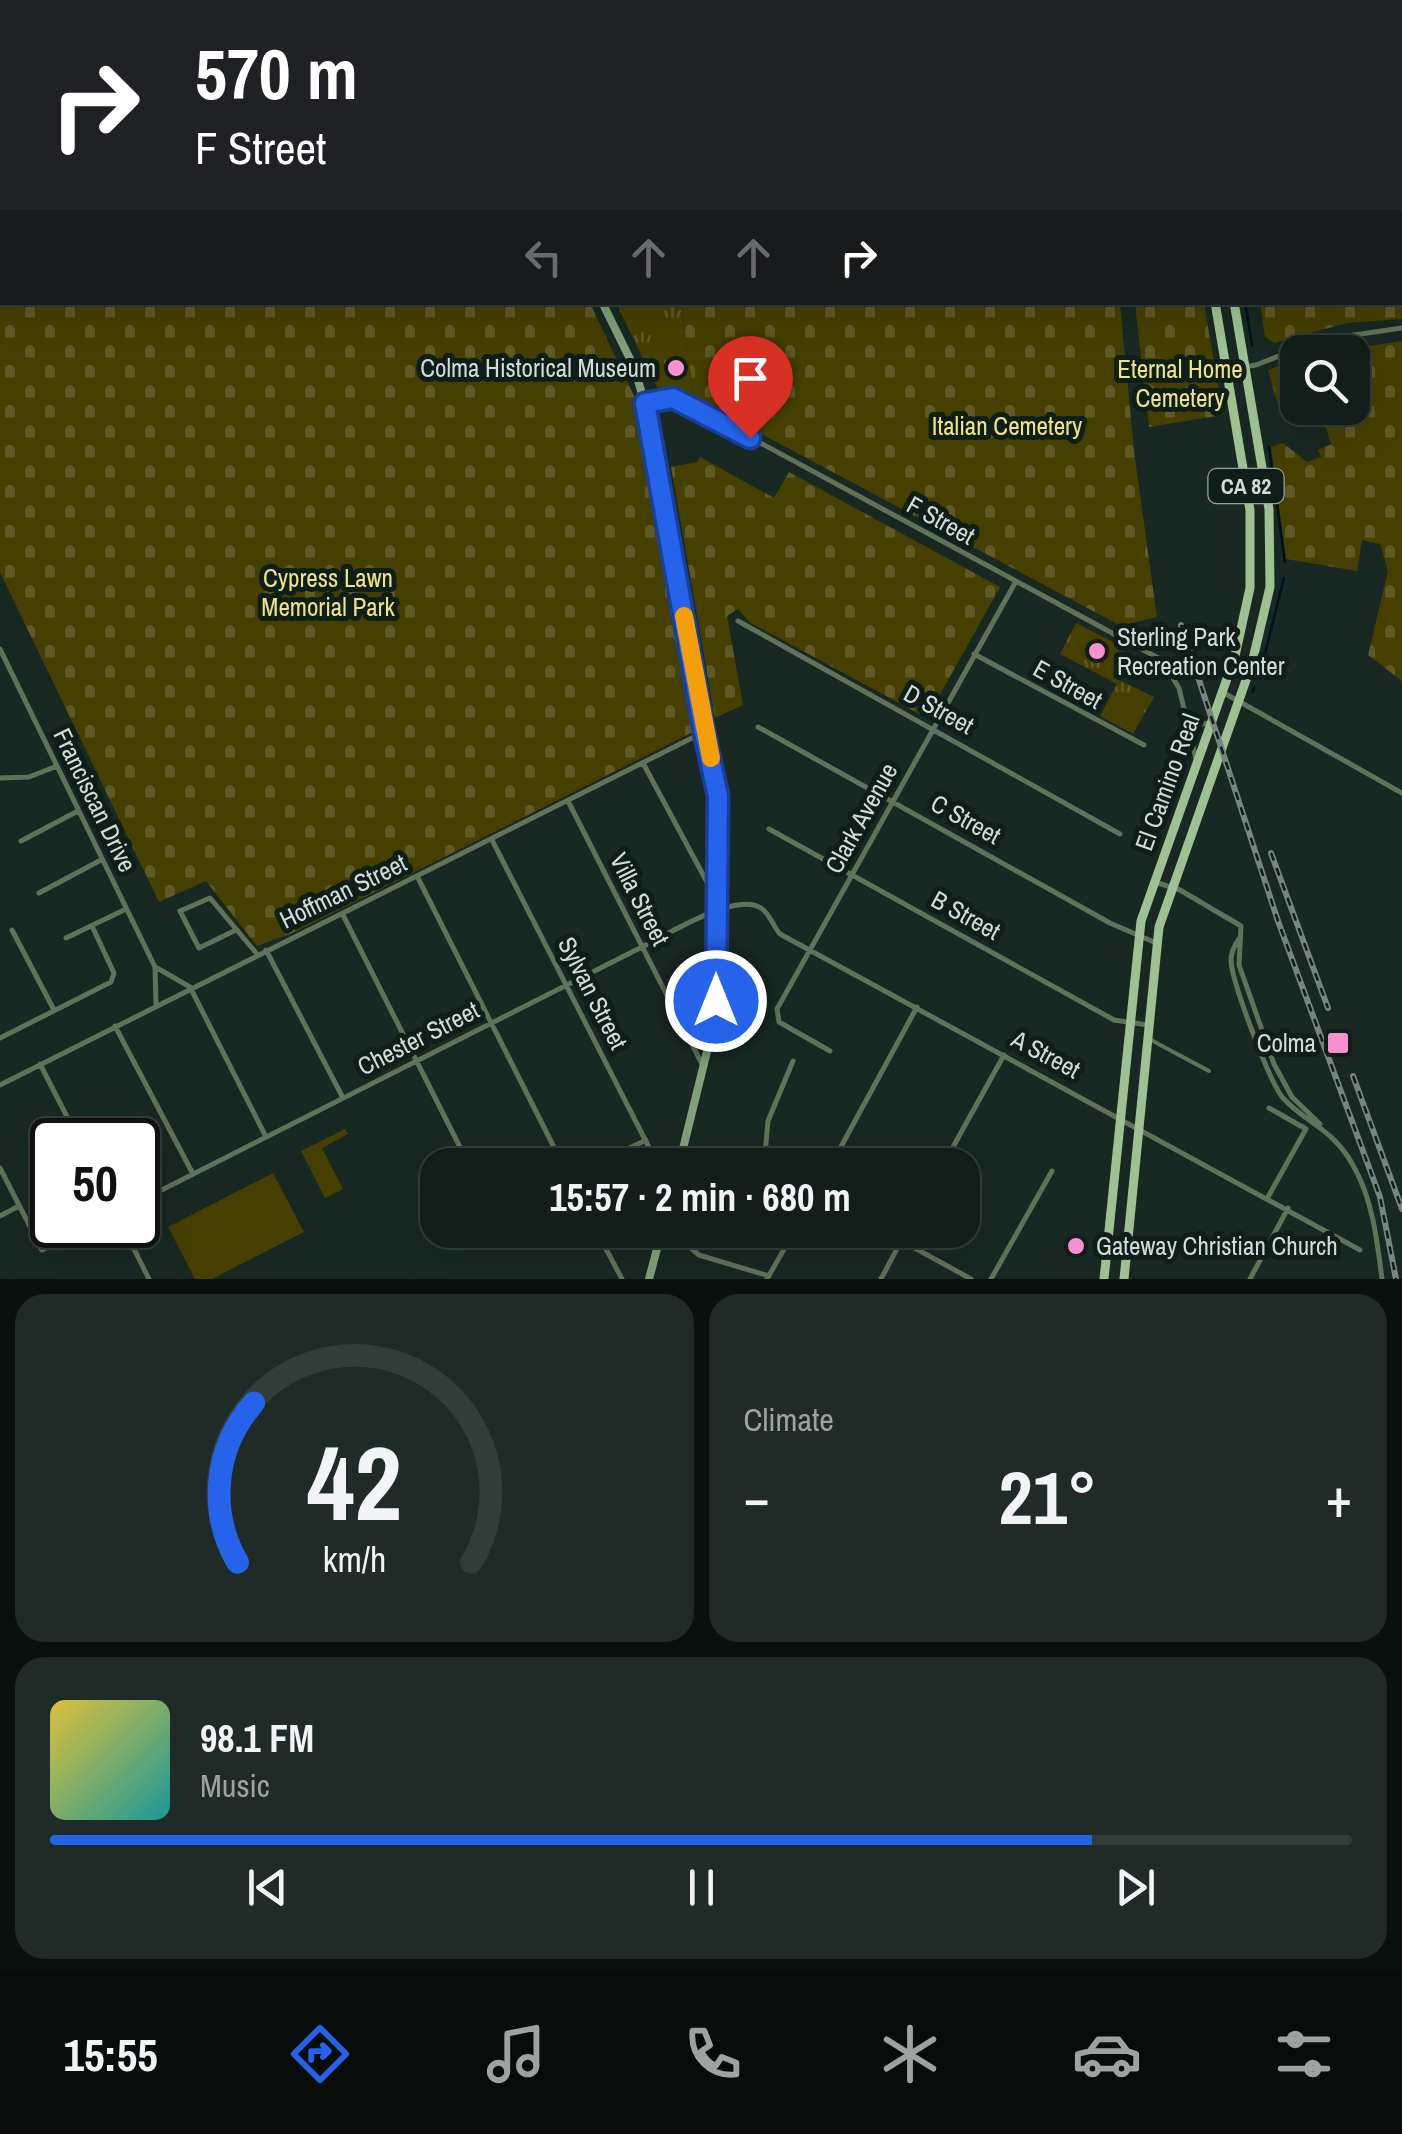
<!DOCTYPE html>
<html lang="en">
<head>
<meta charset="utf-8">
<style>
  body { margin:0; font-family:"Archivo Narrow",sans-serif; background:#202b27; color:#f1f3f6; height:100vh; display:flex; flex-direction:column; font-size:38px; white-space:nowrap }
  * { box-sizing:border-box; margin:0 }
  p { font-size:32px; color:#9da2a2 }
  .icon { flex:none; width:55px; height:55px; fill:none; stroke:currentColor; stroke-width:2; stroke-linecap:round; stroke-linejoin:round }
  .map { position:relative; height:1279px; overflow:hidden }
  .drawer { display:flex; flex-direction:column; gap:15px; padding:15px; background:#0a100e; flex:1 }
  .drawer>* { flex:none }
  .top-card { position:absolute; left:0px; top:0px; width:1402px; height:305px; box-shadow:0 10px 40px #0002,0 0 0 2px #323c39; background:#202124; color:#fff; overflow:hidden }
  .controls { position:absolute; left:1280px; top:335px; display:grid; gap:20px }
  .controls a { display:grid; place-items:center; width:90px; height:90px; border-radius:20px; background:#131e1a; box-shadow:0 10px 40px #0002,0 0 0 2px #323c39; font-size:50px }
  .speed { position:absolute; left:30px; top:1118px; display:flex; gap:20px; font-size:50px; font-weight:700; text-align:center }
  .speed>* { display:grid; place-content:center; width:130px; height:130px; border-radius:50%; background:#131e1a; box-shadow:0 10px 40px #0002,0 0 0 2px #323c39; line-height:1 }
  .speed .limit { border:5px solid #111; border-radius:15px; background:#fff; color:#111 }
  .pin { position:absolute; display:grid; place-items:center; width:85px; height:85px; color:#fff; margin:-102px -42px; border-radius:50% 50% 50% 0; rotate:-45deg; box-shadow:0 0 10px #0007 }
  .pin .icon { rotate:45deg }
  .me { position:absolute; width:110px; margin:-55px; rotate:0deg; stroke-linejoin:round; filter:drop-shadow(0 0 8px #0008) }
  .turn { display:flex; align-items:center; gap:35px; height:210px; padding:0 30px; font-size:45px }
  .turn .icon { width:130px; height:130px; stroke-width:2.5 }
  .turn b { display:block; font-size:70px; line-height:85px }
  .lanes { display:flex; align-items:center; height:95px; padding:0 30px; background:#0003; justify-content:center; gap:50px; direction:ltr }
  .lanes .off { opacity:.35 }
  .big { font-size:75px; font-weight:700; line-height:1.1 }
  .drawer .widget { flex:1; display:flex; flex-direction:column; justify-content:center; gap:15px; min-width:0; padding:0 35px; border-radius:30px; background:#202b27 }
  .drawer .dial { align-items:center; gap:0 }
  .dial svg { height:260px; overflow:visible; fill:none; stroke:#323c39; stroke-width:7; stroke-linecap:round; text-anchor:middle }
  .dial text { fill:#f1f3f6; stroke:none }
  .song { display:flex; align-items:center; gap:30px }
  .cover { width:120px; height:120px; border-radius:15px; background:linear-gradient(135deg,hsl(50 70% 55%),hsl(180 70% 35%)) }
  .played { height:10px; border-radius:5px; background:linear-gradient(90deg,#2563eb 80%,#323c39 80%) }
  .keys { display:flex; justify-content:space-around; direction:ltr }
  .heat { display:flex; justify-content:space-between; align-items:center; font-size:55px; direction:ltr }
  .drawer .tiles { flex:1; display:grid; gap:15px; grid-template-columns:1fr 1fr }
  .widget:last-child { grid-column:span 2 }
  .trip { position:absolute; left:420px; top:1148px; width:560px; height:100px; border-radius:30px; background:#131e1a; box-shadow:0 10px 40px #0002,0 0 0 2px #323c39; font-weight:700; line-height:100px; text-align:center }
  .tab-bar { display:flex; height:160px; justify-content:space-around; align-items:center; background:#080c0a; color:#9da2a2 }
  .tab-bar .icon { width:70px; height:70px }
  .tab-bar .active { color:#2563eb }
  .tab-bar b { font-size:45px; color:#f1f3f6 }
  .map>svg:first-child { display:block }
</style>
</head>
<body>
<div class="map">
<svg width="1402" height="1279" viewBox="0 0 1402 1279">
  <defs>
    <pattern id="cemetery-stones" width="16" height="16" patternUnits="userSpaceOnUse" patternTransform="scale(2.5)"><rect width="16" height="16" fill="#453f00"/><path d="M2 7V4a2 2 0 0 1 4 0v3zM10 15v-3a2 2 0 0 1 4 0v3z" fill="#5f5a25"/></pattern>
    <pattern id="park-tufts" width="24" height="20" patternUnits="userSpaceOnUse" patternTransform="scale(2.5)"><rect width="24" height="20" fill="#453f00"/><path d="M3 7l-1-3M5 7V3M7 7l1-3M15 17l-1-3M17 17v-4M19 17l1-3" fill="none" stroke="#5f5a25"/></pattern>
  </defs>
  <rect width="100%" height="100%" fill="#192823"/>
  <path fill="url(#cemetery-stones)" d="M0,0H437L2,2V302L590,303L634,396L693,732L295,932L257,946L206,881L159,902L0,572Z
    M660,0H1086V2H647Z
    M1400,129L1402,319L1347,323L1274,343L1265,337L1260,303L1400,302Z
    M681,303H1120L1134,451L1157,617L1121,626L694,398Z
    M1135,303H1204L1223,415L1149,427Z
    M1402,341V681L1368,655L1388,571L1380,544L1362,540L1357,571L1286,559L1271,447L1283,443L1307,462L1321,457L1318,450L1331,444L1322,416L1307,421L1302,408H1352V352H1330Z
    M1297,360V397L1277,402L1268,370Z
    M700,457L774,498L789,472L1000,587L927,718L749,622L738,609L727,616L743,705L715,718L671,467L697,462Z"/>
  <path fill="url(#park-tufts)" d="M616,303H681L694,398L658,389Z
    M1076,623L1125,648L1113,677L1154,697L1133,734L1100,716L1117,684L1060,654Z"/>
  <path fill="#453f00" d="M345,1129L348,1134L322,1148L343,1189L325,1198L301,1151Z
    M273,1173L304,1232L212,1279H195L168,1227Z"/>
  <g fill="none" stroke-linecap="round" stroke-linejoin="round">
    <path stroke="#01111d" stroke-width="2.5" d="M1264,2V0
      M1245,302L1252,345
      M1269,447L1285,562
      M1261,670L1284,578
      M1253,692L1254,687"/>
    <path stroke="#61725b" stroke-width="4" d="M1151,1040L1209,1071"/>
    <path stroke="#61725b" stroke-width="5" d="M1226,370L1256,365L1320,340L1402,328
      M645,403L673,397L694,407L1162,660L1179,688L1196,759
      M738,621L1120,834
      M0,649L155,967L156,1004
      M974,654L1144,745
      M1224,693L1402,793
      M1184,717L1191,726L1208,723
      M758,727L1110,923L1156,943
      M643,763L715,897
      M0,778L29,777L57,766
      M568,801L703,1066
      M769,829L1114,1020L1148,1025
      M492,840L658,1165
      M21,841L78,811
      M418,878L563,1165
      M1155,882L1180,890L1241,926L1239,965L1274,1064L1292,1097L1320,1124
      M39,893L101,860
      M343,915L469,1165
      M12,930L54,1010
      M236,930L199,948L180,911L210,898L257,954
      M66,938L126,909
      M1239,939C1234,946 1231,952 1231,960C1231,980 1270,1083 1283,1098C1308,1125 1334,1129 1354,1167C1373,1201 1377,1241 1382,1279
      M266,950L343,1098
      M157,968L190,987L266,1137
      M115,1026L193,1174
      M0,1038L111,982L114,973L92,926
      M830,1051L779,1022L777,1009L1015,583
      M40,1064L79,1140
      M0,1085L704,732
      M595,1165L646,1140
      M764,1165L768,1121L793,1061
      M831,1165L917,1007
      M943,1165L1004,1055
      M0,1168L42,1250L92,1225
      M1268,1197L1306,1129L1269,1108
      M138,1202L642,947C667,935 736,891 761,908C770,914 773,926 780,934L1360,1250
      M0,1216L19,1206
      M122,1225L149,1279
      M596,1230L622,1279
      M697,1230L692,1249L699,1255L769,1276
      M882,1230L971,1279
      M767,1279L795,1230
      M881,1279L907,1230
      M991,1279L1052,1171
      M1250,1279L1288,1208"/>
    <path stroke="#839e7a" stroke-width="8" d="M450,0L452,2
      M585,2L597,0
      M602,302L633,365L645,403L704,732L719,796L716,1015L679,1165
      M649,1279L662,1230"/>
    <path stroke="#9ec092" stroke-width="9" d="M1165,0V2
      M1184,0V2
      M1104,1279L1141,921L1235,656L1250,588V510L1215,302
      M1124,1279L1159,927L1252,663L1270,587L1269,509L1234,302"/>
    <g stroke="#788480" stroke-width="6">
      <path id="rail" d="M1181,625L1278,921L1380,1197L1396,1279
        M1271,853L1328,1008
        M1353,1076L1402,1209"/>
    </g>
    <use href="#rail" stroke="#101e1a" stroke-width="2.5" stroke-dasharray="8" stroke-linecap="butt"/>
  </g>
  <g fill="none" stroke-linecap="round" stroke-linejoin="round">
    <g stroke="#184099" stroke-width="25">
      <path id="route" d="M716,1001L718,796L704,732L645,403L673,398L750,438"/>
    </g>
    <use href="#route" stroke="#2563eb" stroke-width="18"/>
    <path stroke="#f59e0b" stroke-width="18" d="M684,616L711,758"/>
  </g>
  <g fill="#f690cf" stroke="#101e1a" stroke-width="4">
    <circle cx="676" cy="368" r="10"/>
    <circle cx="1097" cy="651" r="10"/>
    <rect x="1326" y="1031" width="24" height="24" rx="5"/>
    <circle cx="1076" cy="1246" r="10"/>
  </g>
  <g text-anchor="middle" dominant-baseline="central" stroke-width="10" stroke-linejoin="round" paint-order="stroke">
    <rect fill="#101e1a" stroke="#98a3a0" stroke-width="2.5" x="1208.5" y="469" width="75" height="34" rx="8"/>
    <g font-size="22" font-weight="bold" fill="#d3dcd9">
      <text x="1246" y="486">CA 82</text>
    </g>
    <g font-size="25" fill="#d3dcd9" stroke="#101e1a" text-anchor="end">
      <text x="656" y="368">Colma Historical Museum</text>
      <text x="1117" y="637" text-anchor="start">Sterling Park<tspan x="1117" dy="29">Recreation Center</tspan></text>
      <text x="1316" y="1043">Colma</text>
      <text x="1096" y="1246" text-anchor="start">Gateway Christian Church</text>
    </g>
    <g font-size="25" fill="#efe586" stroke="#101e1a">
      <text x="1180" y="369">Eternal Home<tspan x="1180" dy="29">Cemetery</tspan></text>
      <text x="1007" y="426">Italian Cemetery</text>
      <text x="328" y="578">Cypress Lawn<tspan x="328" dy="29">Memorial Park</tspan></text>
    </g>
    <g font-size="25" fill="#d3dcd9" stroke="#101e1a">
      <text transform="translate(941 520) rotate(29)">F Street</text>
      <text transform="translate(1068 684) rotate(29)">E Street</text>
      <text transform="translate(939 709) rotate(29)">D Street</text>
      <text transform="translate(1167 782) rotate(-70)">El Camino Real</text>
      <text transform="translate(95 800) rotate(64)">Franciscan Drive</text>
      <text transform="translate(861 818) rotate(-61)">Clark Avenue</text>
      <text transform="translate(966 819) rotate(29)">C Street</text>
      <text transform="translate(343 891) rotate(-26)">Hoffman Street</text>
      <text transform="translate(640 899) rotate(63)">Villa Street</text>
      <text transform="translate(966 915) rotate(29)">B Street</text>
      <text transform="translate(593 993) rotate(63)">Sylvan Street</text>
      <text transform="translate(418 1038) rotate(-27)">Chester Street</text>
      <text transform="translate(1046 1054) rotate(28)">A Street</text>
    </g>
  </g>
</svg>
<div class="controls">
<a><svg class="icon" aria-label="search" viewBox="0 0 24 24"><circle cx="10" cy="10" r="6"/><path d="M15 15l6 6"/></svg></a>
</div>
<div class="speed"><div class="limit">50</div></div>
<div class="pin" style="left:750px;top:438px;background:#d93025"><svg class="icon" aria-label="arrive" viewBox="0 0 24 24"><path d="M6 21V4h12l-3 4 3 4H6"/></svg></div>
<svg class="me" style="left:716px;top:1001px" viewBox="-20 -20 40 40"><circle r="17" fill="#2563eb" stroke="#fff" stroke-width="3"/><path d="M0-11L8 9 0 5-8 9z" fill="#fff"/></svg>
<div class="trip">15:57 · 2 min · 680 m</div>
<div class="top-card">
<div class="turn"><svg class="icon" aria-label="right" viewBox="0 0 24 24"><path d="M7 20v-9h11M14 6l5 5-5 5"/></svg><div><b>570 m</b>F Street</div></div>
<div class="lanes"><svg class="icon off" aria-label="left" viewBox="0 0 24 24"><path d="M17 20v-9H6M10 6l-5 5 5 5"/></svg><svg class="icon off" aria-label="ahead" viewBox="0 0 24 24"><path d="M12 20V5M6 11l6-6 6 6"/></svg><svg class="icon off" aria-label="ahead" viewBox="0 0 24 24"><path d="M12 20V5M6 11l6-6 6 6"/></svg><svg class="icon" aria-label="right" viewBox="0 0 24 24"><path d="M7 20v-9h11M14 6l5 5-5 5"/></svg></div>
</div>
</div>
<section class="drawer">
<div class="tiles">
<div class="widget dial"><svg viewBox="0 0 100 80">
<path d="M14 69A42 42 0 1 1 86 69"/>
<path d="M14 69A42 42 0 0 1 19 20" stroke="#2563eb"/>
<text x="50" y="56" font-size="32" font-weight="700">42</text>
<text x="50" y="72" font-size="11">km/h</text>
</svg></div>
<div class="widget"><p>Climate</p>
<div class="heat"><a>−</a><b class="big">21°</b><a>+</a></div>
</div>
<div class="widget">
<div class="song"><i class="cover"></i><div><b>98.1 FM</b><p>Music</p></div></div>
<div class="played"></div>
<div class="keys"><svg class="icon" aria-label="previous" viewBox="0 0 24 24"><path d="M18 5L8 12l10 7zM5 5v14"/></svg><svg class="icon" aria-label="pause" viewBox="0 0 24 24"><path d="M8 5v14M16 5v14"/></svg><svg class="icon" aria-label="next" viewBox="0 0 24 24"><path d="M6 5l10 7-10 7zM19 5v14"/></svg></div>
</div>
</div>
</section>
<nav class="tab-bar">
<b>15:55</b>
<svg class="icon active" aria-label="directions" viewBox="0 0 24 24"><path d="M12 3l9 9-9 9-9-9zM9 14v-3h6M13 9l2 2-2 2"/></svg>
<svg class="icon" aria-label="music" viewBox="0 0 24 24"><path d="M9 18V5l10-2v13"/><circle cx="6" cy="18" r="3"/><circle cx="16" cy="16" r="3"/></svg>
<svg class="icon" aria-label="phone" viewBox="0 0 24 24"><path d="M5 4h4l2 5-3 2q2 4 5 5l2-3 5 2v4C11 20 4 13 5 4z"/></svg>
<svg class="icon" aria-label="climate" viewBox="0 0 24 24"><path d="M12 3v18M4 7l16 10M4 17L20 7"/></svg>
<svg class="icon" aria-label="car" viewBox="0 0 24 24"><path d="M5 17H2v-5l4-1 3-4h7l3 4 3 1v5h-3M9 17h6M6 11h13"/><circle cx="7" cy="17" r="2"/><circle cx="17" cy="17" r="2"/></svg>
<svg class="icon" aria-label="filters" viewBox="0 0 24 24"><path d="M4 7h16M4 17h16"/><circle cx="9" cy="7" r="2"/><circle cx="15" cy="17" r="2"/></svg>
</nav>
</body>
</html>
